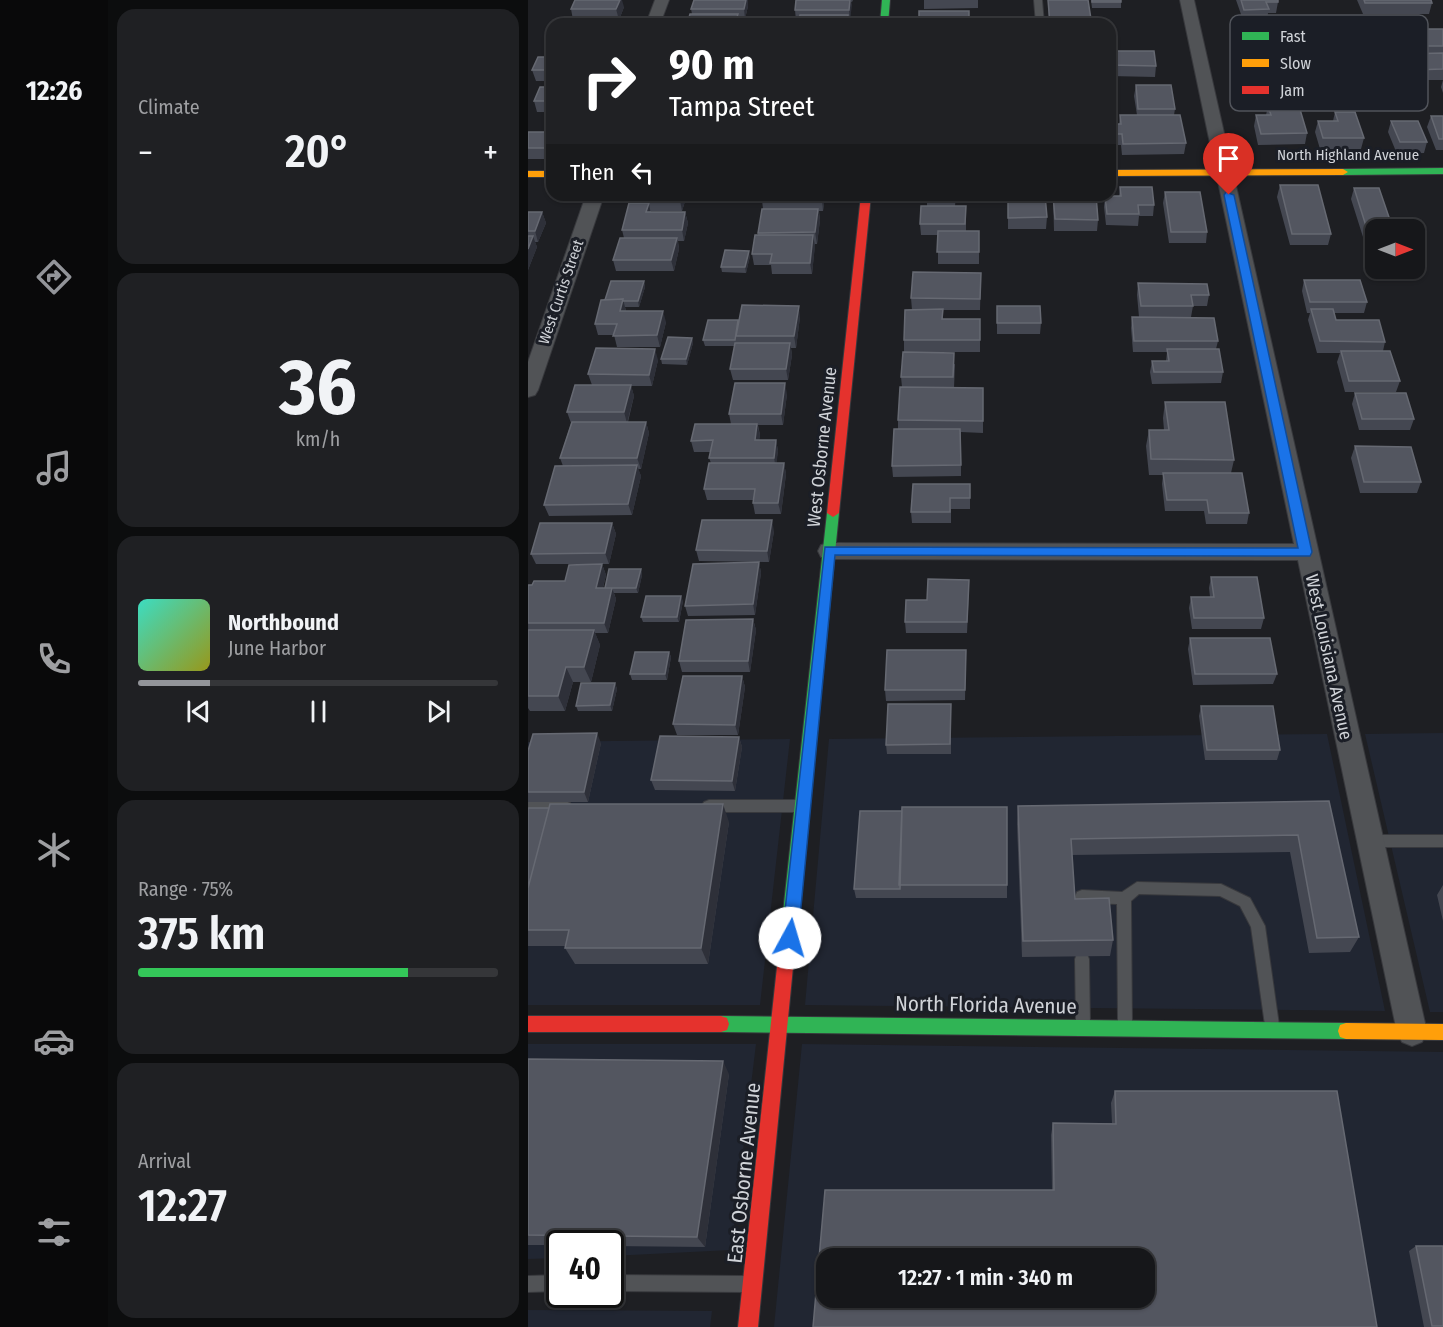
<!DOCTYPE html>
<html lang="en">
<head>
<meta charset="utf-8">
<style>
  body { margin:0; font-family:"Fira Sans Condensed",sans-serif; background:#1f2023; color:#f1f3f6; height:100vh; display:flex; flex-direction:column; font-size:22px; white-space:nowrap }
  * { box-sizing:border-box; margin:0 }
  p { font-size:20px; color:#9e9fa2 }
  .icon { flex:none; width:33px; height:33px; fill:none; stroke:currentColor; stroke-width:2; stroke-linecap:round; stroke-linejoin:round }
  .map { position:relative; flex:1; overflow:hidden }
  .sheet { display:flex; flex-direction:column; gap:9px; padding:9px; background:#0c0d0e; width:420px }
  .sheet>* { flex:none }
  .banner { position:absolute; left:18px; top:18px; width:570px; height:183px; border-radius:18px; box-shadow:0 2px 4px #0004,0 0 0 2px #353639; background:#202124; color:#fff; overflow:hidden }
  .needle { width:39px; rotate:90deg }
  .buttons { position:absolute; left:837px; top:219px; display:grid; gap:12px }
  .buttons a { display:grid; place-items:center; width:60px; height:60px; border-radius:12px; background:#16171a; box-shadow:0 2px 4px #0004,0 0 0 2px #353639; font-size:30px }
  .speed { position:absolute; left:18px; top:1230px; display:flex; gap:12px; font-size:30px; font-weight:700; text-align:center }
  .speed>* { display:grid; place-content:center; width:78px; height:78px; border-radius:50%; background:#16171a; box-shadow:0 2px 4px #0004,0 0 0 2px #353639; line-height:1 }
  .speed .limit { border:3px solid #111; border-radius:9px; background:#fff; color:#111 }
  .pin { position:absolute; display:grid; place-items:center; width:51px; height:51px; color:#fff; margin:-62px -26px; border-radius:50% 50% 50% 0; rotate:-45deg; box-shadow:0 0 6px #0007 }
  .pin .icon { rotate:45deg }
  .me { position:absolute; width:66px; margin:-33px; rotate:6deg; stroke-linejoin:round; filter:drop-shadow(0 0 4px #0008) }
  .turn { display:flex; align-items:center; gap:21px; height:126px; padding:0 24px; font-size:27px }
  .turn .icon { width:78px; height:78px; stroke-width:2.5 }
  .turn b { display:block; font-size:42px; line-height:51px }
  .then { display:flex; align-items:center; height:57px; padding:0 24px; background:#0003; gap:12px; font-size:22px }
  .big { font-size:45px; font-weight:600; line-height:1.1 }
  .sheet .widget { flex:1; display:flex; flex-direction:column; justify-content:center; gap:9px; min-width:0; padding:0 21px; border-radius:18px; background:#1f2023 }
  .sheet .dial { align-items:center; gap:0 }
  .dial b { font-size:78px; line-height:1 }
  .song { display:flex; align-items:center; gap:18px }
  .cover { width:72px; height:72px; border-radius:9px; background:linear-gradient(135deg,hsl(170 70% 55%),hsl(60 70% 35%)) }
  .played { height:6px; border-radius:3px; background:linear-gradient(90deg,#929499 20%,#353639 20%) }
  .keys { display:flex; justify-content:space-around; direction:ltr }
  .heat { display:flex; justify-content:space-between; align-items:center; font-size:33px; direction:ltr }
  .charge { height:9px; border-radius:4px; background:linear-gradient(90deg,#34c759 75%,#353639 0) }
  .trip { position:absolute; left:288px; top:1248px; width:339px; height:60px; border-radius:18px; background:#16171a; box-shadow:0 2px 4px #0004,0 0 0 2px #353639; font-weight:600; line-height:60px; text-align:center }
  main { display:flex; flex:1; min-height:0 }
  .menu { display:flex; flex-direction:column; width:108px; justify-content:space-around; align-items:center; background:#09090a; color:#9e9fa2 }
  .menu .icon { width:42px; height:42px }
  .menu .current { color:#929499 }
  .menu b { font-size:27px; color:#f1f3f6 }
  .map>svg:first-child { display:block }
</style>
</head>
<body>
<main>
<nav class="menu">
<b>12:26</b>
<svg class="icon current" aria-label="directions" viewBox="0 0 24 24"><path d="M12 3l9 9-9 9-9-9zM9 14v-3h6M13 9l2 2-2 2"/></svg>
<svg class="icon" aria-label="music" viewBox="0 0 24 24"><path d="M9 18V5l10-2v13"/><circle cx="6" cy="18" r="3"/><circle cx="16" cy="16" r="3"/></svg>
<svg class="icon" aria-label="phone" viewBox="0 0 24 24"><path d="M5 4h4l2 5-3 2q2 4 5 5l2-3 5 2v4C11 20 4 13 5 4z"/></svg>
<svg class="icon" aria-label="climate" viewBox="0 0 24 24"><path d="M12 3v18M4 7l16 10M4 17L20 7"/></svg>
<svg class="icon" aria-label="car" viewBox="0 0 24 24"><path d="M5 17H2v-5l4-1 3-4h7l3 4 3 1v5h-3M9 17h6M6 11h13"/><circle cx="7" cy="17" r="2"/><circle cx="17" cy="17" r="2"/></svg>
<svg class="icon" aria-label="filters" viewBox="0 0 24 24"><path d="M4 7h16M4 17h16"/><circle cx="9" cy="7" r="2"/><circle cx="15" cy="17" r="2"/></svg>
</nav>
<section class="sheet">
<div class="widget"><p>Climate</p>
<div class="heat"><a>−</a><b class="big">20°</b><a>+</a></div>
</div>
<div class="widget dial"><b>36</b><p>km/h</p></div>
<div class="widget">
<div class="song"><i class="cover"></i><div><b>Northbound</b><p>June Harbor</p></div></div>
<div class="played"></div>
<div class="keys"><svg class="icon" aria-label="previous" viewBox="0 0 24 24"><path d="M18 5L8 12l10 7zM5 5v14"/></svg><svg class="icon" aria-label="pause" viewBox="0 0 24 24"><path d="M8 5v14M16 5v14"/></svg><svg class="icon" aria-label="next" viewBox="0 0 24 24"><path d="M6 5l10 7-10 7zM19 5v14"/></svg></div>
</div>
<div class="widget"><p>Range · 75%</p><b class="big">375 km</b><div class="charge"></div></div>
<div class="widget"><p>Arrival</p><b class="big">12:27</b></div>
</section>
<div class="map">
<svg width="915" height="1327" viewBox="0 0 915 1327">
  <rect width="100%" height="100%" fill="#1e1f23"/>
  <path fill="#212632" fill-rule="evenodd" d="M915,733V1012H902L837,734Z
    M799,734L857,1011L277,1005L301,739Z
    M262,739L232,1005H0V742Z
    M0,1044H228L203,1250L83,1256L82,1244H32L31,1258L0,1259Z
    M274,1044L915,1052V1327H246ZM298,1258H616V1298H298Z
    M0,1310L184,1311L182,1327H0Z"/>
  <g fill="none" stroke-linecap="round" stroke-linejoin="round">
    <g stroke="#38393d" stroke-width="2">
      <path id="lane" d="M506,0H514L516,24H508Z
        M181,800H271L276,802L278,806L276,810L271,812H181L176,810L174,806L176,802Z
        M0,801H37L42,803L44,807L42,811L37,813H0Z
        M841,835H915V847H841L836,845L834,841L836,837Z
        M609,882L693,884L722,898L737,926L751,1025L749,1030L744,1032L739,1030L737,1025L723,927L712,906L692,896L611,894L603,901L604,1024L602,1029L597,1031L592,1029L590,1024L589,904L561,903L559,915L554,916L549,915C546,908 546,898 549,892L554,890L594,892Z
        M554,952L559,954L561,959L562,1024L560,1029L555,1031L550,1029L548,1024L547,959L549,954Z
        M32,1275V1291L0,1292V1276Z
        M82,1275L216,1276L222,1278L224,1284L222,1290L216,1292L82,1291Z"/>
    </g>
    <g stroke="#38393d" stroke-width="2">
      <path id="street" d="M127,0H141L132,24H118Z
        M652,0H666L899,1032L894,1042L884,1046L874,1042L869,1032L770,560L301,559L293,557L290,551L293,545L301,543L766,544Z
        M58,195H76L10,390L7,395L0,397V362Z"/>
    </g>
    <g stroke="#38393d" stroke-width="2">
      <path id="fast" d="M354,0H362L360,24H352Z
        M915,168V174L815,175L810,172L815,169Z
        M305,509L311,513L265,967L263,972L257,975L251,972L249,967L299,513Z
        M193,1016L818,1023L824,1025L826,1031L824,1037L818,1039L193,1032L187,1030L185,1024L187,1018Z"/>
    </g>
    <g stroke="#38393d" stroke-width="2">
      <path id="slow" d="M582,170L815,169L820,172L815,175L582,176Z
        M0,171H24V177H0Z
        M818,1023L915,1024V1040L818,1039L812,1037L810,1031L812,1025Z"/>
    </g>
    <g stroke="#38393d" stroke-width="2">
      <path id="jam" d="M333,195H343L311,513L305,517L299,513Z
        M257,959L263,962L265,967L230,1327H210L249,967L251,962Z
        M0,1016H193L199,1018L201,1024L199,1030L193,1032H0Z"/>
    </g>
    <use href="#lane" fill="#515356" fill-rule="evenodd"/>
    <use href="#street" fill="#515356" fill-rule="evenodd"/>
    <use href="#fast" fill="#30b455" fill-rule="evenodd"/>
    <use href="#slow" fill="#ff9f0a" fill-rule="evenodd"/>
    <use href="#jam" fill="#e5322d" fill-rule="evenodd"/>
  </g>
  <path fill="#444751" d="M166,0H220V6L217,19L164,14L163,9Z
    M268,0H325L324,2H323L322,20H321V24H270L271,21H268L267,10Z
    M396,0H450V8L396,9Z
    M520,0L563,19V24H521Z
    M563,0H593V8H564Z
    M708,0H750V2L748,13H740L739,20H715Z
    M829,0H903L904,3L901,14H835Z
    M96,7L91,20H45L43,9Z
    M831,16L865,31L864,37H836L830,22Z
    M731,21L768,38L766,49L735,50L729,31Z
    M885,29H915V93L913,87L915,80H882L875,64L878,54L888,53L882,40Z
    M24,43V81H8L4,70L20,57L19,55Z
    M582,51L628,66L627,77L582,76Z
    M732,65L759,89L757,100H737L730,76Z
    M608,85L647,109L646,115L658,143L656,154L594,155L593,145H582V124H591L592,115H609L606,96Z
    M24,87V112H9L6,101Z
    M740,106L779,133L777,144L730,145L726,126L728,115H738Z
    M807,112L836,138L833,149H792L787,132L790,121H805Z
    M903,116H915V150H908L899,127Z
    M863,121L899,142L896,153L869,154L860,132Z
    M0,132H24V159H0Z
    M752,185L803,234L800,245H762L749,197Z
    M592,187L626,205L625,216H611L610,226L578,225L576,207L577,196H591Z
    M826,188L864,226L863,230H848V237H835L823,199Z
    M637,192L679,232L678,243H641L635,203Z
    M102,195H159L154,211H123V212H157L160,223L156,241H150L151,249L146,271H88L85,260L96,238L94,230L101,203V200Z
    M297,195L295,211H291L292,220L289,244H287L284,274H244L243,265H226L224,254L230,235V233L235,209L234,200Z
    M399,195H428L427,206H438V231H451V264H410V235H393L392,224L399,206Z
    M480,195L519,217L518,229H480Z
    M525,195H568L570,220L569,231H526Z
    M0,212H14L18,223L10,242H7L9,247L0,270Z
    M222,256L218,273L194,272L193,267Z
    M453,273L452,310H415V319H452V352H376V340L384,310L383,298Z
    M776,280L839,302L836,313H806L808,320L857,342L855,351L872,381L868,392H817L809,362L812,353H789L780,320L782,313H779L774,291Z
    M116,281L117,287L111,307H97L98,311L138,322L132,347H89L86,335H70L67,324L77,300Z
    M610,283L681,295L679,306H665L663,317H611L609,295Z
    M469,306L513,323L512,334H469Z
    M272,317L268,348H263L264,355L260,380H205L202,369L207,346H177L175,340L210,320Z
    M604,317L690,341L688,349L695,372L693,383L624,384L622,372L624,361H638L639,352H605L603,328Z
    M164,338L165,343L159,365L134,364L133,359Z
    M130,360L124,386H103L106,396L100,422H118L121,433L113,469H110L113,476L104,515L21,516L16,505L35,466L32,458L43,423L39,412L64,385L60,374Z
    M427,364L426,388H455V433L433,432V476L365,477L364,466L370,429V420L374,387L373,377Z
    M827,393L886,419L882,430H831L824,404Z
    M259,394L255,425H230L232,435L231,440H248L250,451L248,463H256L258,474L253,514H227L225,503V500H179L176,489L183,463L181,458L183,452H166L163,441L203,424L201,414Z
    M637,402L706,460L703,473L721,513L719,524H678L676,511H637L634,484L635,475H621L618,446L621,430H636L635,418Z
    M827,446L893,482L889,493H832L823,458Z
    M442,484V509H423V523H384L383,512Z
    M84,523L88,534L81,564H8L3,554Z
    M246,531L241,562L171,561L168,550Z
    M231,562L233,573L227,615L160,616L157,606Z
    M74,564L78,575L75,588H77L113,569L114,575L110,593H86L88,599L80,633H67L72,645L63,682H45L37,711H2L0,708V585L37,581Z
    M683,577L736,618L733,629H664L661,608L663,597H682L681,588Z
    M441,590L439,633H378L377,622L399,600Z
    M155,601L151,622H115L113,617Z
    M225,619L228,630L222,672H154L151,661Z
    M662,638L749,674L745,684L665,685L660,649Z
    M438,650L437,700L358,701L357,690Z
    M141,652L143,657L139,680H104L102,674Z
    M214,676L217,687L210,735H149L145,724Z
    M87,683L89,689L84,711H50L48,706Z
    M423,704V754H359L358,745Z
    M673,706L752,750L749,760H677L671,716Z
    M211,737L214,747L207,791L127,790L123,780Z
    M73,743L60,802H0V751Z
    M801,801L831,937L822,952L781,953L762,852L544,855L547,899L585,940L582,956L494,957L489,824L490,806Z
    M0,808L201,822L180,964H47L37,948L38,946H0Z
    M332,811L479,885V898H328L326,889Z
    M915,885V921L909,895Z
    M0,1059L201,1074L177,1247L82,1246V1244H32V1245H0Z
    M587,1091L849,1327L524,1190L523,1135L525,1123H584L583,1103Z
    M888,1246H915V1327H896L881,1251Z"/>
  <path fill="#2e3039" d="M92,0H94L96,7L91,20L88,9Z
    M218,0H220V6L217,19L216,9Z
    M322,0H323L324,5L322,20L321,10Z
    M210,14L211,24H207Z
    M153,195H159L154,211L152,200Z
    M295,195H297L295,211L294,200Z
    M121,203L123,215L118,212Z
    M290,209L292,220L289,244L287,232Z
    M14,212L18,223L10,242L7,231Z
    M157,212L160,223L156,241L154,230Z
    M285,235L287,246L284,274L282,263Z
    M5,236L9,247L0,270V249Z
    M149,238L151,249L146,271L143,260Z
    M221,251L222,256L218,273L217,267Z
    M116,281L117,287L111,307L110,301Z
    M95,299L98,311L95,323L92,311Z
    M271,306L272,317L268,348L266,336Z
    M135,311L138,322L132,347L129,335Z
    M164,338L165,343L159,365L158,359Z
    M262,343L264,355L260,380L258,369Z
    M127,349L130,360L124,386L121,375Z
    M257,383L259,394L255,425L253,414Z
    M103,385L106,396L99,423L96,412Z
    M118,422L121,433L113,469L109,458Z
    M229,424L232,435L229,452L227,440Z
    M248,440L250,451L248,469L246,458Z
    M256,463L258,474L253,514L250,503Z
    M109,465L113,476L104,515L100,504Z
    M244,520L246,531L241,562L239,551Z
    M84,523L88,534L81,564L77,553Z
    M231,562L233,573L227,615L225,604Z
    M74,564L78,575L72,599L68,588Z
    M113,569L114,575L110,593L108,588Z
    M84,588L88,599L80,633L76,623Z
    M153,596L155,601L151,622L149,617Z
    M225,619L228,630L222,672L220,661Z
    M66,630L72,645L63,682L56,667Z
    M141,652L143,657L139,680L137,674Z
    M38,667L45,682L37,711L30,696Z
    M214,676L217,687L210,735L207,725Z
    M87,683L89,689L84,711L82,705Z
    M69,733L73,743L60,802L56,792Z
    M211,737L214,747L207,791L204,781Z
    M195,804L201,822L180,964L173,948Z
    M195,1061L201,1074L177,1247L169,1237Z"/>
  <path fill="#535660" stroke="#666972" stroke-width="1.5" fill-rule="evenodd" d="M47,0H92L88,9H43Z
    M166,0H218L216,9H163Z
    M268,0H322L321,10H267Z
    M520,0H560L563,19H549L550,24H522Z
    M564,0H593V2H564Z
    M713,0H750V2H738L741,9L716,10Z
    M836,0H903L904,3H837Z
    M391,11H441V24H391Z
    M162,14H210L207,24H159Z
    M272,15H320L319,24H270Z
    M40,22H83L82,24H39Z
    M885,29H915V46H893Z
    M24,43V55H19Z
    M582,51H626L628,66L582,65Z
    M915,53V69L885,70L878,54Z
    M10,57H24V70H4Z
    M608,85H643L647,109H610Z
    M12,87H24V101H6Z
    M740,106H771L779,133L733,134L728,115H743Z
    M807,112H827L836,138H795L790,121H810Z
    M592,115H652L658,143L595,144L594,134H582V124H593Z
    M903,116H915V139H911Z
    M863,121H890L899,142H872Z
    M0,132H24V148H0Z
    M752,185H790L803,234H764Z
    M592,187H624L626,205H610L611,214H579L577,196H593Z
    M826,188H851L864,226H838Z
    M637,192H672L679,232H643Z
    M102,195H153L152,200H101Z
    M235,195H295L294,200H234Z
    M399,195H427V202H399Z
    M480,195H517L519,217L480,218Z
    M525,195H568L570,220L527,219Z
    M101,203H121L118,212H157L154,230H94Z
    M393,206H438L437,224H392Z
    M234,209H290L287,232L230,233Z
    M0,212H14L7,231H0Z
    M410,231H451V252H409Z
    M227,235H285L282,263H242L244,254H224Z
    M0,236H5L0,249Z
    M92,238H149L143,260H85Z
    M197,250L221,251L217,267H193Z
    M385,272L453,273L452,299L383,298Z
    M776,280H832L839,302H782Z
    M83,281H116L110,301H95V299L77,300Z
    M610,283L679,284L681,295H663L665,306H613Z
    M95,299L92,311H135L129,335L85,336L89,324H67L73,300Z
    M214,305L271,306L266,336H208Z
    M469,306H512L513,323H469Z
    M415,309L414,319H452V340H376L377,310Z
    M783,309H805L808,320H851L857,342L792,341Z
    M604,317L686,318L690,341H606Z
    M180,320H210L207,340H175Z
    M140,337L164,338L158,359H133Z
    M207,343H262L258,369H202Z
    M68,348L127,349L121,375L60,374Z
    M639,349H691L695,372H626L624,361H641Z
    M813,351H862L872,381H821Z
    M375,352L426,353L425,377H373Z
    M207,383H257L253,414H201Z
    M47,385H103L96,412H39Z
    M372,387L455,388V421L370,420Z
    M827,393H878L886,419H834Z
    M637,402H697L706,460L623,459L621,430H641Z
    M44,422H118L109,458H32Z
    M167,424H229L227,440H248L246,458H181L185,440L163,441Z
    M366,429H432L433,465L364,466Z
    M827,446L883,447L893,482H836Z
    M181,463H256L250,503H225L227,489H176Z
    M109,465L100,504L16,505L27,466Z
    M635,473H714L721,513H681L679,500H639Z
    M385,484H442V498H422V512H383Z
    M174,520H244L239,551L168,550Z
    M12,523H84L77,553L3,554Z
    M231,562L225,604L157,606L165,564Z
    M74,564L68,588H84L76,623H0V585H4L6,581H37L41,565Z
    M81,569H113L108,588H77Z
    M683,577H729L736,618H666L663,597H686Z
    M400,579L441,580L439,622H377L378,600H399Z
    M118,596H153L149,617H113Z
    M225,619L220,661H151L158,620Z
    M0,630H66L56,667H38L30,696H0Z
    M662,638H742L749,674H667Z
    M359,650H438L437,690H357Z
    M107,652H141L137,674H102Z
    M155,676H214L207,725L145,724Z
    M53,683H87L82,705L48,706Z
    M360,704H423L422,744L358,745Z
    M673,706H745L752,750H679Z
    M69,733L56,792H0V751L5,734Z
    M132,736L211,737L204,781L123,780Z
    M801,801L831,937L789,938L770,835L543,839L547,899L581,898L585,940L495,941L490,806Z
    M22,804H195L173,948H37L41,930H0V888Z
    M374,807H479V885H371Z
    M0,808H21L0,888Z
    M332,811H374L372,889H326Z
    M0,1059L195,1061L169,1237L0,1235Z
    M587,1091H809L849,1327H285L297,1190H526L525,1123L588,1124ZM298,1258H616V1298H298Z
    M888,1246H915V1326H904Z"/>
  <path fill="#1a73e8" stroke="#114b97" stroke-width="1.5" d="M698,192L706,195L784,552L782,556L307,555L270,938L267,943L262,945L256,943L254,938L297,547L770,548L696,195Z"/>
  <g text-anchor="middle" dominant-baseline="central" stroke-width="6" stroke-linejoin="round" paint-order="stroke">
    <g font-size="15" fill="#d0d3d8" stroke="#1b1e26">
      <text x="820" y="155">North Highland Avenue</text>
      <text transform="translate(33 292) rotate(-71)">West Curtis Street</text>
    </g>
    <g font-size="18" fill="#d0d3d8" stroke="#1b1e26">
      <text transform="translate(294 447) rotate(-84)">West Osborne Avenue</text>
      <text transform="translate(801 657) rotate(78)">West Louisiana Avenue</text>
    </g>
    <g font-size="21" fill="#d0d3d8" stroke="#1b1e26">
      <text transform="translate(458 1005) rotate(1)">North Florida Avenue</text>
      <text transform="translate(216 1173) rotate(-84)">East Osborne Avenue</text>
    </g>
  </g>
  <rect x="702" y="15" width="198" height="96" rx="9" fill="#1b1e26" stroke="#51545b" stroke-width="1.5"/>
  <rect x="714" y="32" width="27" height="8" fill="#30b455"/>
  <rect x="714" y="59" width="27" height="8" fill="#ff9f0a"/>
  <rect x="714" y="86" width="27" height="8" fill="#e5322d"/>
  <g font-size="16" fill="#d0d3d8">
    <text x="752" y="42">Fast</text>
    <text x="752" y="69">Slow</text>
    <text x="752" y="96">Jam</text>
  </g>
</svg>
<div class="buttons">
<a><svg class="needle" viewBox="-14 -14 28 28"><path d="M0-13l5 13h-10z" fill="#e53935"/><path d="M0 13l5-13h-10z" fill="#9e9fa2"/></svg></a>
</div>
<div class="speed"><div class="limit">40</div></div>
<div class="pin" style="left:701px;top:195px;background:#d93025"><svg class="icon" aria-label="arrive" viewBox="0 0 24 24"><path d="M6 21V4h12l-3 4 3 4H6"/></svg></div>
<svg class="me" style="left:262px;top:938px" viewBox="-20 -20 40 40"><circle r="19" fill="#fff"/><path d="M0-13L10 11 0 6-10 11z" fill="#1a73e8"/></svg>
<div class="trip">12:27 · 1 min · 340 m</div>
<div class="banner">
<div class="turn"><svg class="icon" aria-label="right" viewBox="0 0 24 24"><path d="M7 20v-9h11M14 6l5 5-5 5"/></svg><div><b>90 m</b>Tampa Street</div></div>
<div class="then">Then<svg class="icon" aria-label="left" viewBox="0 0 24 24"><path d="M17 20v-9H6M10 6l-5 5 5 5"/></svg></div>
</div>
</div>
</main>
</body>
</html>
